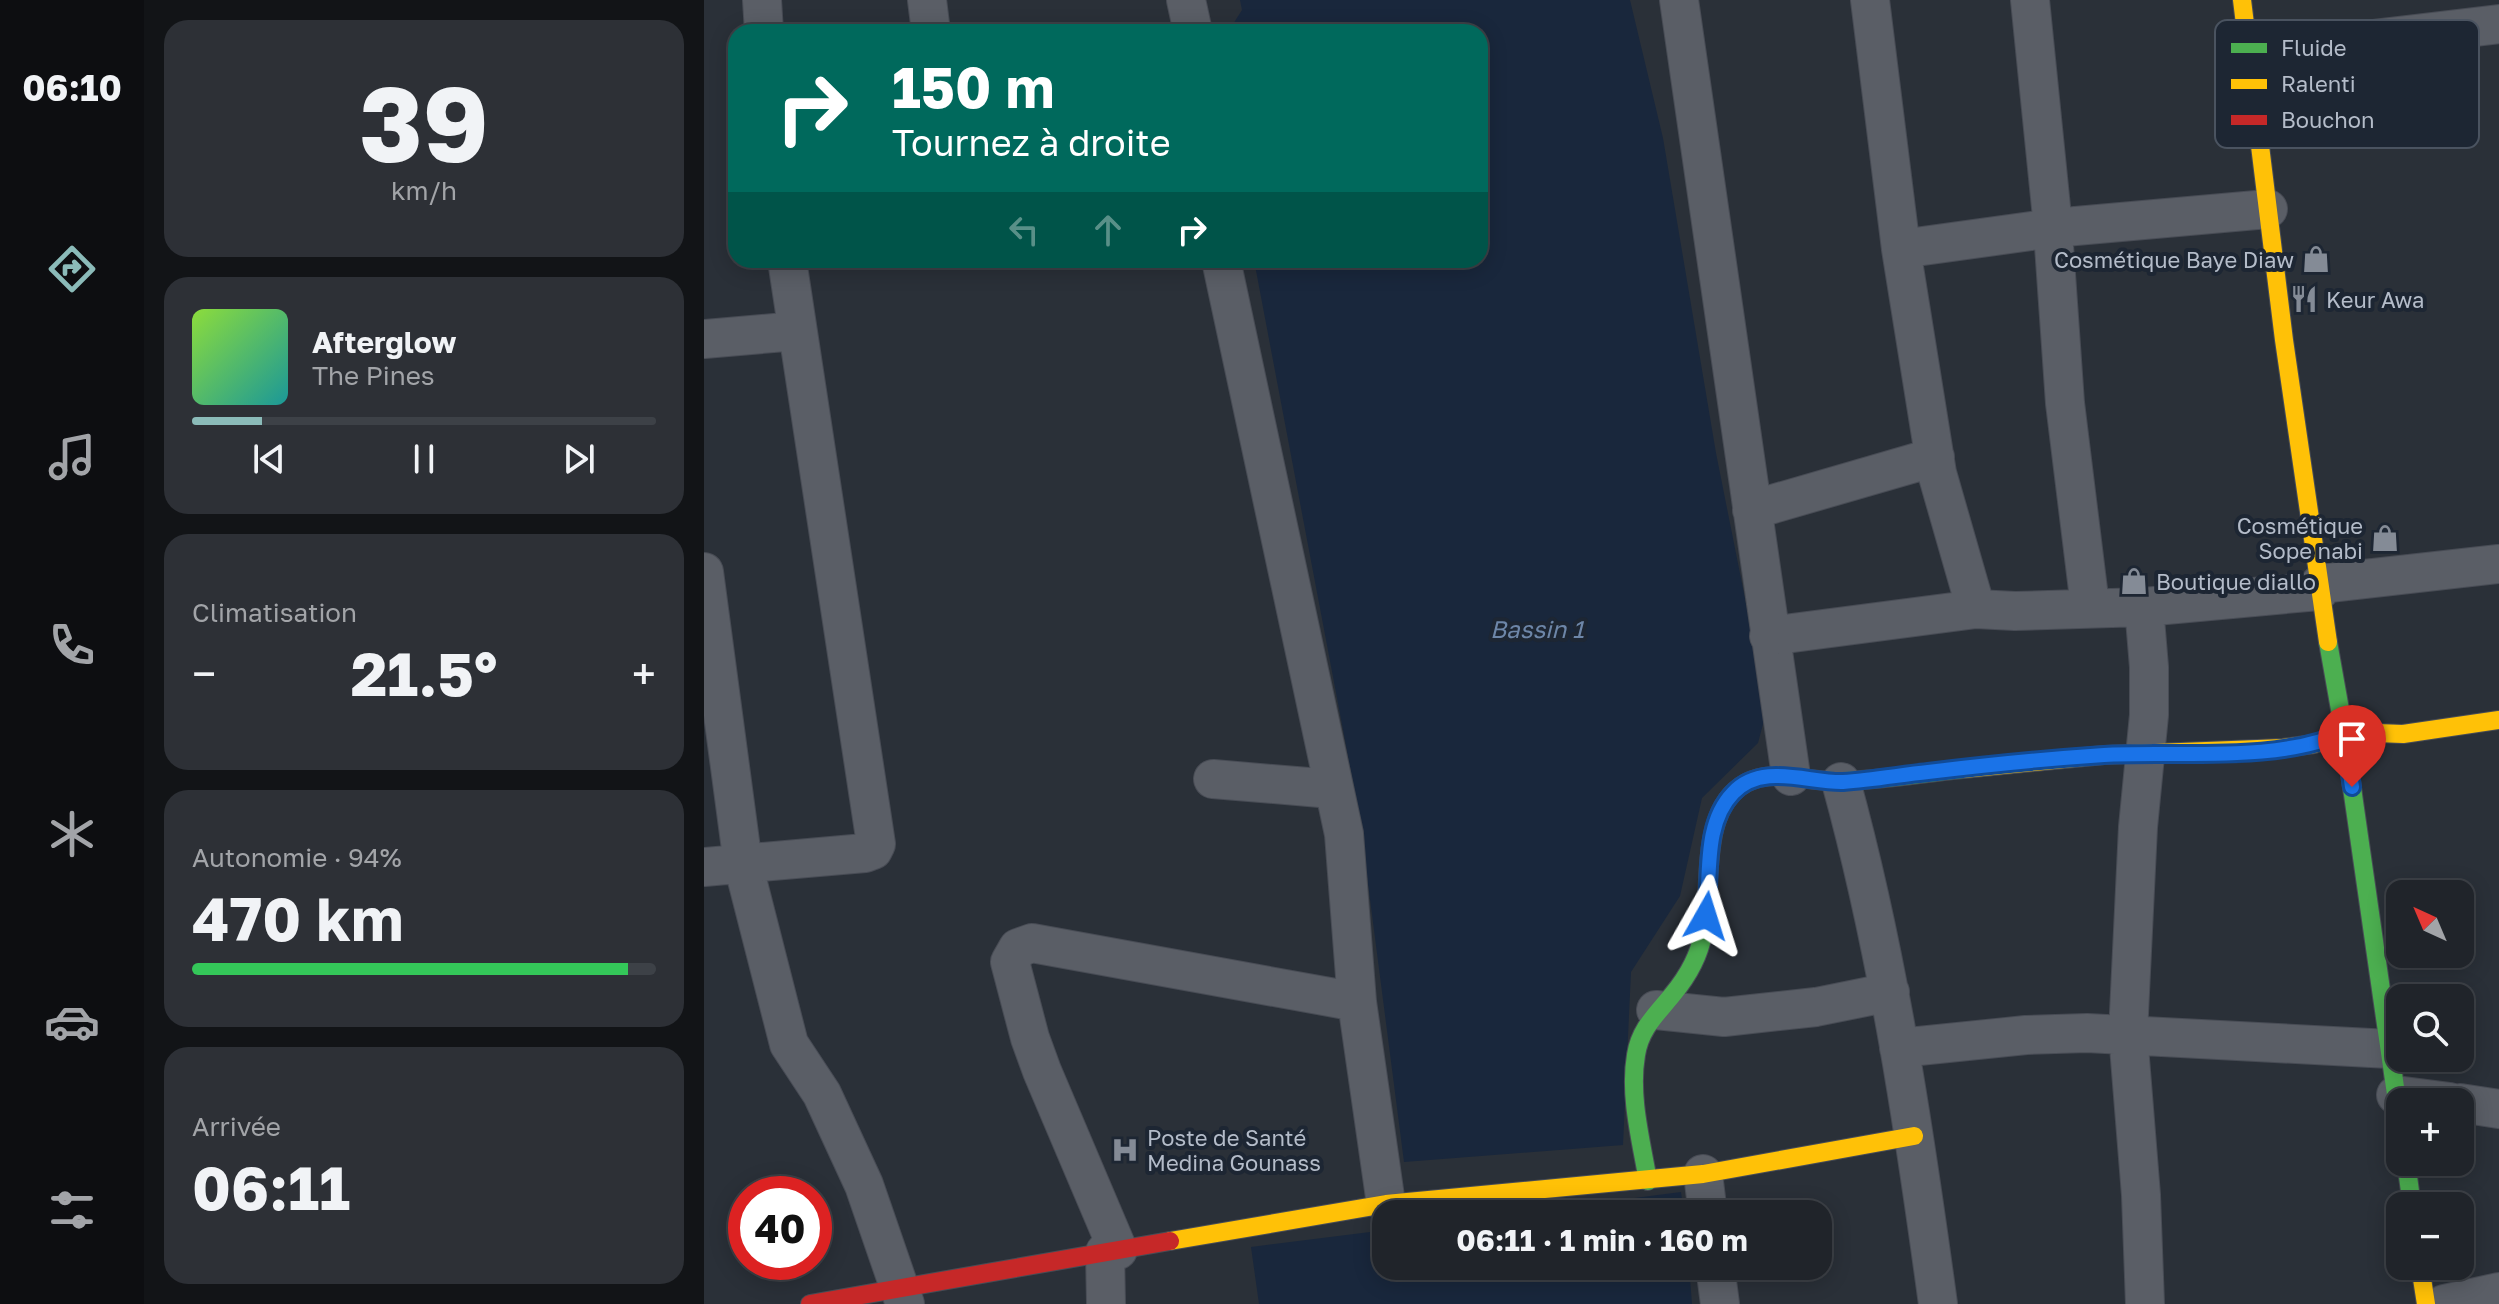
<!DOCTYPE html>
<html lang="fr">
<head>
<meta charset="utf-8">
<style>
  body { margin:0; font-family:"Golos Text",sans-serif; background:#2d3036; color:#f1f3f6; height:100vh; display:flex; flex-direction:column; font-size:30px; white-space:nowrap }
  * { box-sizing:border-box; margin:0 }
  p { font-size:26px; color:#a2a4a8 }
  .icon { flex:none; width:44px; height:44px; fill:none; stroke:currentColor; stroke-width:2; stroke-linecap:round; stroke-linejoin:round }
  .map { position:relative; flex:1; overflow:hidden }
  .panel { display:flex; flex-direction:column; gap:20px; padding:20px; background:#121417; width:560px }
  .panel>* { flex:none }
  .guide { position:absolute; left:24px; top:24px; width:760px; height:244px; border-radius:24px; box-shadow:0 4px 20px #0003,0 0 0 2px #3d4147; background:#00695c; color:#fff; overflow:hidden }
  .needle { width:52px; rotate:316deg }
  .fabs { position:absolute; left:1682px; top:880px; display:grid; gap:16px }
  .fabs a { display:grid; place-items:center; width:88px; height:88px; border-radius:16px; background:#20242a; box-shadow:0 4px 20px #0003,0 0 0 2px #3d4147; font-size:40px }
  .speed { position:absolute; left:24px; top:1176px; display:flex; gap:16px; font-size:40px; font-weight:700; text-align:center }
  .speed>* { display:grid; place-content:center; width:104px; height:104px; border-radius:50%; background:#20242a; box-shadow:0 4px 20px #0003,0 0 0 2px #3d4147; line-height:1 }
  .speed .limit { border:12px solid #d22; background:#fff; color:#111 }
  .pin { position:absolute; display:grid; place-items:center; width:68px; height:68px; color:#fff; margin:-82px -34px; border-radius:50% 50% 50% 0; rotate:-45deg; box-shadow:0 0 8px #0007 }
  .pin .icon { rotate:45deg }
  .me { position:absolute; width:88px; margin:-44px; rotate:6deg; stroke-linejoin:round; filter:drop-shadow(0 0 6px #0008) }
  .turn { display:flex; align-items:center; gap:28px; height:168px; padding:0 32px; font-size:36px }
  .turn .icon { width:104px; height:104px; stroke-width:2.5 }
  .turn b { display:block; font-size:56px; line-height:68px }
  .lanes { display:flex; align-items:center; height:76px; padding:0 32px; background:#0003; justify-content:center; gap:40px; direction:ltr }
  .lanes .off { opacity:.35 }
  .big { font-size:60px; font-weight:700; line-height:1.1 }
  .panel .card { flex:1; display:flex; flex-direction:column; justify-content:center; gap:12px; min-width:0; padding:0 28px; border-radius:24px; background:#2d3036 }
  .panel .dial { align-items:center; gap:0 }
  .dial b { font-size:104px; line-height:1 }
  .song { display:flex; align-items:center; gap:24px }
  .cover { width:96px; height:96px; border-radius:12px; background:linear-gradient(135deg,hsl(90 70% 55%),hsl(180 70% 35%)) }
  .played { height:8px; border-radius:4px; background:linear-gradient(90deg,#8bbbb9 15%,#3d4147 15%) }
  .keys { display:flex; justify-content:space-around; direction:ltr }
  .heat { display:flex; justify-content:space-between; align-items:center; font-size:44px; direction:ltr }
  .charge { height:12px; border-radius:6px; background:linear-gradient(90deg,#34c759 94%,#3d4147 0) }
  .trip { position:absolute; left:668px; top:1200px; width:460px; height:80px; border-radius:24px; background:#20242a; box-shadow:0 4px 20px #0003,0 0 0 2px #3d4147; font-weight:700; line-height:80px; text-align:center }
  main { display:flex; flex:1; min-height:0 }
  .tab-bar { display:flex; flex-direction:column; width:144px; justify-content:space-around; align-items:center; background:#0d0e11; color:#a2a4a8 }
  .tab-bar .icon { width:56px; height:56px }
  .tab-bar .on { color:#8bbbb9 }
  .tab-bar b { font-size:36px; color:#f1f3f6 }
  .map>svg:first-child { display:block }
</style>
</head>
<body>
<main>
<nav class="tab-bar">
<b>06:10</b>
<svg class="icon on" aria-label="directions" viewBox="0 0 24 24"><path d="M12 3l9 9-9 9-9-9zM9 14v-3h6M13 9l2 2-2 2"/></svg>
<svg class="icon" aria-label="music" viewBox="0 0 24 24"><path d="M9 18V5l10-2v13"/><circle cx="6" cy="18" r="3"/><circle cx="16" cy="16" r="3"/></svg>
<svg class="icon" aria-label="phone" viewBox="0 0 24 24"><path d="M5 4h4l2 5-3 2q2 4 5 5l2-3 5 2v4C11 20 4 13 5 4z"/></svg>
<svg class="icon" aria-label="climate" viewBox="0 0 24 24"><path d="M12 3v18M4 7l16 10M4 17L20 7"/></svg>
<svg class="icon" aria-label="car" viewBox="0 0 24 24"><path d="M5 17H2v-5l4-1 3-4h7l3 4 3 1v5h-3M9 17h6M6 11h13"/><circle cx="7" cy="17" r="2"/><circle cx="17" cy="17" r="2"/></svg>
<svg class="icon" aria-label="filters" viewBox="0 0 24 24"><path d="M4 7h16M4 17h16"/><circle cx="9" cy="7" r="2"/><circle cx="15" cy="17" r="2"/></svg>
</nav>
<section class="panel">
<div class="card dial"><b>39</b><p>km/h</p></div>
<div class="card">
<div class="song"><i class="cover"></i><div><b>Afterglow</b><p>The Pines</p></div></div>
<div class="played"></div>
<div class="keys"><svg class="icon" aria-label="previous" viewBox="0 0 24 24"><path d="M18 5L8 12l10 7zM5 5v14"/></svg><svg class="icon" aria-label="pause" viewBox="0 0 24 24"><path d="M8 5v14M16 5v14"/></svg><svg class="icon" aria-label="next" viewBox="0 0 24 24"><path d="M6 5l10 7-10 7zM19 5v14"/></svg></div>
</div>
<div class="card"><p>Climatisation</p>
<div class="heat"><a>−</a><b class="big">21.5°</b><a>+</a></div>
</div>
<div class="card"><p>Autonomie · 94%</p><b class="big">470 km</b><div class="charge"></div></div>
<div class="card"><p>Arrivée</p><b class="big">06:11</b></div>
</section>
<div class="map">
<svg width="1795" height="1304" viewBox="0 0 1795 1304">
  <rect width="100%" height="100%" fill="#2a3038"/>
  <path fill="#19273c" d="M536,0H926L959,138L1012,453L1063,709L1054,743L998,798L976,896L927,972L919,1145L700,1162L655,814L550,260H776V32H524L538,10Z
    M977,1192L980,1214H807Z
    M682,1230V1266H985L988,1304H555L547,1247Z"/>
  <g fill="none" stroke-linecap="round" stroke-linejoin="round">
    <g stroke="#484c55" stroke-width="40">
      <path id="street" d="M58,0L60,32
        M223,0L227,32
        M482,0L489,32
        M975,0L1087,776
        M1166,0L1197,249L1233,473L1272,609
        M1326,0L1348,217L1361,403L1386,606
        M1544,54L1795,24
        M1197,249L1349,228L1564,209
        M517,260L640,834L653,1002L682,1204
        M0,339L93,331
        M1048,510L1231,457
        M0,572L39,864L85,1044L118,1094L160,1185L201,1304
        M1616,584L1795,564
        M1440,607L1445,667V715L1434,827L1424,1034L1437,1195L1441,1304
        M1065,636L1272,609L1311,611L1440,607L1615,591
        M509,779L628,789
        M1137,782C1184,953 1210,1128 1234,1304
        M0,867L161,853L169,850L172,844L83,260
        M952,1010L1020,1017L1112,1007L1186,992
        M1195,1048L1322,1035L1383,1033L1686,1049
        M1692,1095L1746,1102
        M1756,1103L1795,1109
        M999,1174L1004,1214
        M414,1250L338,1071L326,1038L306,962L314,948L328,943L653,1002
        M401,1252L402,1304
        M1011,1266L1016,1304
        M1740,1304L1795,1292"/>
    </g>
    <g stroke="#484c55" stroke-width="20">
      <path id="fast" d="M1624,642L1640,732L1696,1122
        M1702,1162L1708,1206
        M944,1181C937,1140 925,1096 932,1055C936,1028 954,1013 969,994C983,977 995,956 999,934C1009,889 994,809 1042,783C1070,768 1102,782 1132,781C1174,781 1217,773 1259,769"/>
    </g>
    <g stroke="#484c55" stroke-width="20">
      <path id="slow" d="M1538,0L1580,340L1624,642
        M1259,769L1400,755L1579,748L1610,744L1646,732L1699,734L1795,720
        M466,1241L682,1204L999,1174L1210,1136
        M1716,1266L1722,1304"/>
    </g>
    <g stroke="#484c55" stroke-width="20">
      <path id="jam" d="M106,1304L466,1241"/>
    </g>
    <use href="#street" stroke="#5a5e66" stroke-width="38"/>
    <use href="#fast" stroke="#4caf50" stroke-width="18"/>
    <use href="#slow" stroke="#ffc107" stroke-width="18"/>
    <use href="#jam" stroke="#c62828" stroke-width="18"/>
  </g>
  <g fill="none" stroke-linecap="round" stroke-linejoin="round">
    <g stroke="#114b97" stroke-width="20">
      <path id="route" d="M1002,916C1007,876 999,824 1029,793C1058,762 1104,783 1139,782C1168,780 1196,775 1224,772C1282,765 1341,759 1400,755C1471,751 1577,763 1640,732L1648,787"/>
    </g>
    <use href="#route" stroke="#1a73e8" stroke-width="14"/>
  </g>
  <defs>
    <g id="shop-bare" transform="scale(2.16)"><path d="M-5-2.5h2.3a2.7 3.5 0 0 1 5.4 0H5L5.5 6h-11ZM-1.5-2.5h3a1.5 2.3 0 0 0-3 0Z" fill="#848b96" stroke="#1d2633" stroke-width="2.5" paint-order="stroke"/></g>
    <g id="restaurant-bare" transform="scale(2.16)"><path d="M-5-6h1v4h1v-4h1v4h1v-4h1v5L-1.5 .5V6h-2V.5L-5-1ZM5-6V6H3V1.5H1.5Q1.5-4 5-6Z" fill="#848b96" stroke="#1d2633" stroke-width="2.5" paint-order="stroke"/></g>
    <g id="hospital-bare" transform="scale(2.16)"><path d="M-5-5h3v3.5h4V-5h3V5h-3V1.5h-4V5h-3Z" fill="#848b96" stroke="#1d2633" stroke-width="2.5" paint-order="stroke"/></g>
  </defs>
  <g fill-rule="evenodd">
    <use href="#shop-bare" x="1612" y="259"/>
    <use href="#restaurant-bare" x="1600" y="299"/>
    <use href="#shop-bare" x="1681" y="538"/>
    <use href="#shop-bare" x="1430" y="581"/>
    <use href="#hospital-bare" x="421" y="1150"/>
  </g>
  <g text-anchor="middle" dominant-baseline="central" stroke-width="8" stroke-linejoin="round" paint-order="stroke">
    <g font-size="22" fill="#b4bcc9" stroke="#1d2633" text-anchor="start">
      <text x="1590" y="259" text-anchor="end">Cosmétique Baye Diaw</text>
      <text x="1622" y="299">Keur Awa</text>
      <text x="1659" y="525" text-anchor="end">Cosmétique<tspan x="1659" dy="25">Sope nabi</tspan></text>
      <text x="1452" y="581">Boutique diallo</text>
      <text x="443" y="1137">Poste de Santé<tspan x="443" dy="25">Medina Gounass</tspan></text>
    </g>
    <g font-size="24" font-style="italic" fill="#6d86a8" stroke="#1d2633">
      <text x="833" y="628">Bassin 1</text>
    </g>
  </g>
  <rect x="1511" y="20" width="264" height="128" rx="12" fill="#1d2633" stroke="#4a5360" stroke-width="2"/>
  <rect x="1527" y="43" width="36" height="10" fill="#4caf50"/>
  <rect x="1527" y="79" width="36" height="10" fill="#ffc107"/>
  <rect x="1527" y="115" width="36" height="10" fill="#c62828"/>
  <g font-size="22" fill="#b4bcc9">
    <text x="1577" y="56">Fluide</text>
    <text x="1577" y="92">Ralenti</text>
    <text x="1577" y="128">Bouchon</text>
  </g>
</svg>
<div class="fabs">
<a><svg class="needle" viewBox="-14 -14 28 28"><path d="M0-13l5 13h-10z" fill="#e53935"/><path d="M0 13l5-13h-10z" fill="#a2a4a8"/></svg></a>
<a><svg class="icon" aria-label="search" viewBox="0 0 24 24"><circle cx="10" cy="10" r="6"/><path d="M15 15l6 6"/></svg></a>
<a>+</a>
<a>−</a>
</div>
<div class="speed"><div class="limit">40</div></div>
<div class="pin" style="left:1648px;top:787px;background:#d93025"><svg class="icon" aria-label="arrive" viewBox="0 0 24 24"><path d="M6 21V4h12l-3 4 3 4H6"/></svg></div>
<svg class="me" style="left:1002px;top:916px" viewBox="-20 -20 40 40"><path d="M0-17L14 15 0 8-14 15z" fill="#1a73e8" stroke="#fff" stroke-width="4"/></svg>
<div class="trip">06:11 · 1 min · 160 m</div>
<div class="guide">
<div class="turn"><svg class="icon" aria-label="right" viewBox="0 0 24 24"><path d="M7 20v-9h11M14 6l5 5-5 5"/></svg><div><b>150 m</b>Tournez à droite</div></div>
<div class="lanes"><svg class="icon off" aria-label="left" viewBox="0 0 24 24"><path d="M17 20v-9H6M10 6l-5 5 5 5"/></svg><svg class="icon off" aria-label="ahead" viewBox="0 0 24 24"><path d="M12 20V5M6 11l6-6 6 6"/></svg><svg class="icon" aria-label="right" viewBox="0 0 24 24"><path d="M7 20v-9h11M14 6l5 5-5 5"/></svg></div>
</div>
</div>
</main>
</body>
</html>
